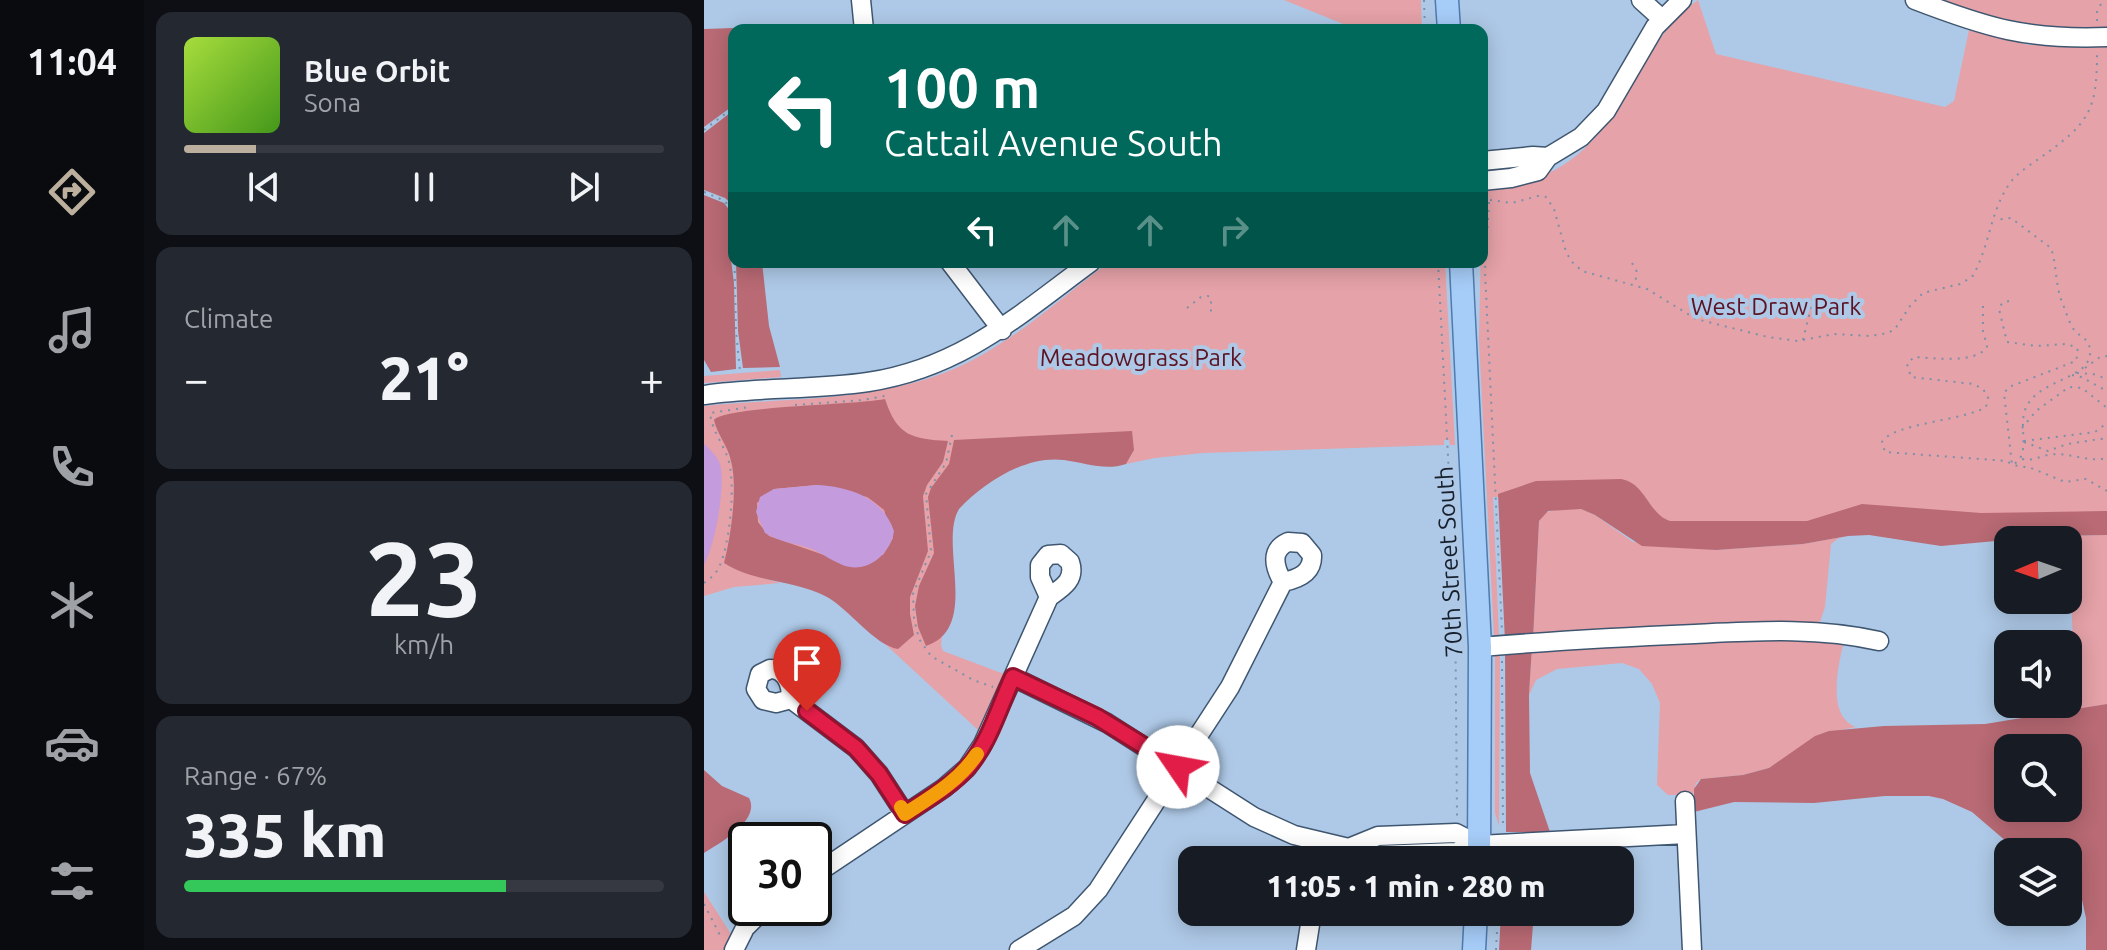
<!DOCTYPE html>
<html lang="en">
<head>
<meta charset="utf-8">
<style>
  body { margin:0; font-family:Ubuntu,sans-serif; background:#242831; color:#f1f3f6; height:100vh; display:flex; flex-direction:column; font-size:30px; white-space:nowrap }
  * { box-sizing:border-box; margin:0 }
  p { font-size:26px; color:#9ea1a6 }
  .icon { flex:none; width:44px; height:44px; fill:none; stroke:currentColor; stroke-width:2; stroke-linecap:round; stroke-linejoin:round }
  .map { position:relative; flex:1; overflow:hidden }
  .side { display:flex; flex-direction:column; gap:12px; padding:12px; background:#0d0f14; width:560px }
  .side>* { flex:none }
  .hud { position:absolute; left:24px; top:24px; width:760px; height:244px; border-radius:16px; box-shadow:0 4px 20px #0003; background:#00695c; color:#fff; overflow:hidden }
  .needle { width:52px; rotate:268deg }
  .tools { position:absolute; left:1290px; top:526px; display:grid; gap:16px }
  .tools a { display:grid; place-items:center; width:88px; height:88px; border-radius:16px; background:#171b24; box-shadow:0 4px 20px #0003; font-size:40px }
  .speed { position:absolute; left:24px; top:822px; display:flex; gap:16px; font-size:40px; font-weight:700; text-align:center }
  .speed>* { display:grid; place-content:center; width:104px; height:104px; border-radius:50%; background:#171b24; box-shadow:0 4px 20px #0003; line-height:1 }
  .speed .limit { border:4px solid #111; border-radius:12px; background:#fff; color:#111 }
  .pin { position:absolute; display:grid; place-items:center; width:68px; height:68px; color:#fff; margin:-82px -34px; border-radius:50% 50% 50% 0; rotate:-45deg; box-shadow:0 0 8px #0007 }
  .pin .icon { rotate:45deg }
  .me { position:absolute; width:88px; margin:-44px; rotate:303deg; stroke-linejoin:round; filter:drop-shadow(0 0 6px #0008) }
  .turn { display:flex; align-items:center; gap:28px; height:168px; padding:0 24px; font-size:36px }
  .turn .icon { width:104px; height:104px; stroke-width:2.5 }
  .turn b { display:block; font-size:56px; line-height:68px }
  .lanes { display:flex; align-items:center; height:76px; padding:0 24px; background:#0003; justify-content:center; gap:40px; direction:ltr }
  .lanes .off { opacity:.35 }
  .big { font-size:60px; font-weight:800; line-height:1.1 }
  .side .tile { flex:1; display:flex; flex-direction:column; justify-content:center; gap:12px; min-width:0; padding:0 28px; border-radius:16px; background:#242831 }
  .side .dial { align-items:center; gap:0 }
  .dial b { font-size:104px; line-height:1 }
  .song { display:flex; align-items:center; gap:24px }
  .cover { width:96px; height:96px; border-radius:12px; background:linear-gradient(135deg,hsl(80 70% 55%),hsl(100 70% 35%)) }
  .played { height:8px; border-radius:4px; background:linear-gradient(90deg,#bcaf9e 15%,#363941 15%) }
  .keys { display:flex; justify-content:space-around; direction:ltr }
  .heat { display:flex; justify-content:space-between; align-items:center; font-size:44px; direction:ltr }
  .charge { height:12px; border-radius:6px; background:linear-gradient(90deg,#34c759 67%,#363941 0) }
  .trip { position:absolute; left:474px; top:846px; width:456px; height:80px; border-radius:16px; background:#171b24; box-shadow:0 4px 20px #0003; font-weight:800; line-height:80px; text-align:center }
  main { display:flex; flex:1; min-height:0 }
  .dock { display:flex; flex-direction:column; width:144px; justify-content:space-around; align-items:center; background:#090b0e; color:#9ea1a6 }
  .dock .icon { width:56px; height:56px }
  .dock .on { color:#bcaf9e }
  .dock b { font-size:36px; color:#f1f3f6 }
  .map>svg:first-child { display:block }
</style>
</head>
<body>
<main>
<nav class="dock">
<b>11:04</b>
<svg class="icon on" aria-label="directions" viewBox="0 0 24 24"><path d="M12 3l9 9-9 9-9-9zM9 14v-3h6M13 9l2 2-2 2"/></svg>
<svg class="icon" aria-label="music" viewBox="0 0 24 24"><path d="M9 18V5l10-2v13"/><circle cx="6" cy="18" r="3"/><circle cx="16" cy="16" r="3"/></svg>
<svg class="icon" aria-label="phone" viewBox="0 0 24 24"><path d="M5 4h4l2 5-3 2q2 4 5 5l2-3 5 2v4C11 20 4 13 5 4z"/></svg>
<svg class="icon" aria-label="climate" viewBox="0 0 24 24"><path d="M12 3v18M4 7l16 10M4 17L20 7"/></svg>
<svg class="icon" aria-label="car" viewBox="0 0 24 24"><path d="M5 17H2v-5l4-1 3-4h7l3 4 3 1v5h-3M9 17h6M6 11h13"/><circle cx="7" cy="17" r="2"/><circle cx="17" cy="17" r="2"/></svg>
<svg class="icon" aria-label="filters" viewBox="0 0 24 24"><path d="M4 7h16M4 17h16"/><circle cx="9" cy="7" r="2"/><circle cx="15" cy="17" r="2"/></svg>
</nav>
<section class="side">
<div class="tile">
<div class="song"><i class="cover"></i><div><b>Blue Orbit</b><p>Sona</p></div></div>
<div class="played"></div>
<div class="keys"><svg class="icon" aria-label="previous" viewBox="0 0 24 24"><path d="M18 5L8 12l10 7zM5 5v14"/></svg><svg class="icon" aria-label="pause" viewBox="0 0 24 24"><path d="M8 5v14M16 5v14"/></svg><svg class="icon" aria-label="next" viewBox="0 0 24 24"><path d="M6 5l10 7-10 7zM19 5v14"/></svg></div>
</div>
<div class="tile"><p>Climate</p>
<div class="heat"><a>−</a><b class="big">21°</b><a>+</a></div>
</div>
<div class="tile dial"><b>23</b><p>km/h</p></div>
<div class="tile"><p>Range · 67%</p><b class="big">335 km</b><div class="charge"></div></div>
</section>
<div class="map">
<svg width="1403" height="950" viewBox="0 0 1403 950">
  <rect width="100%" height="100%" fill="#aec9e7"/>
  <path fill="#e5a2a8" d="M580,0H717L718,30H654Z
    M994,0L1012,54L1241,107L1250,101L1265,30L1325,45L1403,46V526L938,539L937,491L789,497L795,638L790,636L775,340L778,193L785,188C807,183 831,180 851,170C922,132 931,45 994,0Z
    M1238,0H1403V27C1335,29 1301,22 1238,0Z
    M405,262H741L751,445H746L745,440H740V445L499,453L451,458L422,464L429,452L330,456L244,502L234,639L238,635L237,645L239,651L300,674L274,730L98,567L59,578L76,583L30,587L0,596V406C89,397 183,403 265,362C316,336 360,296 405,262Z
    M76,370L77,377L0,383V376Z
    M859,509H877L891,515L929,542L1012,550L1099,544L1144,536L1135,538L1127,544L1121,607L1114,628L829,639L835,521L842,512Z
    M1403,535V704L1341,716L1366,705L1371,691L1365,547L1364,540L1345,536Z
    M1141,637C1135,661 1121,716 1152,727L1116,734L1065,768L1039,775L997,779L992,783L989,795H964L953,785L956,703L948,684L935,669L918,663L853,669L832,680L825,695L828,646Z
    M796,653L795,826L791,813V655Z
    M0,892L27,934L21,950H0Z"/>
  <path fill="#b96a74" fill-rule="evenodd" d="M145,24L146,30H30V105L0,127V29Z
    M30,110V206L21,198L0,190V133Z
    M0,195L20,203L30,216L26,252L30,283L32,369L7,372L0,360Z
    M32,262H58L65,326L76,367L39,368L34,331Z
    M181,399C193,436 208,439 244,441L239,462L223,485L219,496L224,551L206,597V614L210,635L194,649C170,645 145,609 123,597C91,580 51,583 20,563C27,536 34,487 27,461C24,446 13,434 10,420C21,406 153,405 181,399ZM113,485L163,497L170,502L180,510L189,538L179,555H120L65,536L54,522L53,503L70,489Z
    M428,431L430,450L422,464C401,471 382,463 360,460C322,455 281,482 255,509C234,544 277,628 222,646L214,627L211,606L215,586L230,553L224,497L227,488L245,464L250,440Z
    M917,479C942,483 944,514 966,521H1103L1158,504L1277,513L1403,511V535L1345,536L1237,546L1165,535L1144,536L1099,544L1012,550L938,546L891,515L877,509L844,511L835,521L829,639L801,641L794,494L832,481Z
    M828,646L825,695L826,773L846,832H802L801,648Z
    M1403,704V950H1382V918L1376,891L1364,872V852H1320L1303,842L1268,812L1239,799L1225,796H1181L1110,803L1030,802L990,812V789L997,779L1039,775L1065,768L1111,736L1125,731L1180,726L1281,724ZM1304,748H1364V808H1304Z
    M0,770L18,786L45,798C57,820 16,843 0,853Z
    M797,912H830L827,950H795Z"/>
  <path fill="#c49bdc" d="M0,444C6,449 13,456 16,464C22,486 11,545 0,565Z
    M113,485C146,487 178,497 190,531C187,553 165,573 141,566C130,562 119,554 108,549C92,543 75,542 61,533L52,512L56,497L70,489Z"/>
  <g fill="none" stroke-linecap="round" stroke-linejoin="round">
    <g stroke="#3f5670" stroke-width="21">
      <path id="minor" d="M157,0L160,30
        M937,0L958,19
        M1211,0C1284,28 1323,40 1403,37
        M778,161L829,156L844,157
        M778,181L807,178L834,171L844,157L877,137L902,111L951,27L978,0
        M246,262L298,330
        M0,395C54,387 110,390 164,382C257,368 315,315 387,262
        M776,647C847,641 919,637 991,634C1053,631 1114,627 1175,641
        M309,677L403,723L550,817L590,835L674,855L752,852L775,845L982,834
        M87,699L72,703L59,700L52,689L56,674L66,669C83,669 87,685 87,699L152,748L175,774L201,814
        M981,801L988,950
        M647,847L674,836L752,833L775,845
        M110,875L240,788L263,768L279,744L345,597C358,588 372,580 366,562L357,554L344,555L336,565V577L345,597
        M30,950L41,928L61,908
        M315,950L370,916L394,890L526,687L579,582C594,579 609,573 608,555L598,543L584,542C566,550 570,567 579,582
        M602,950L608,912"/>
    </g>
    <g stroke="#4e7aae" stroke-width="25">
      <path id="major" d="M743,0L745,30
        M757,262L776,647L775,860
        M770,950L772,912"/>
    </g>
    <path stroke="#7c91a9" stroke-width="2" stroke-dasharray="2 6" stroke-linecap="butt" d="M720,0L721,30
      M1393,21V12L1399,0
      M0,130L30,107
      M0,192L19,200L30,210
      M778,199L808,203L834,196L842,197L850,209L862,252L868,262L878,271L943,289L992,319L1064,337L1094,341L1130,334L1166,336L1184,333L1191,329L1206,306L1219,293L1256,284L1268,277C1285,249 1286,213 1304,186C1312,173 1325,166 1336,158C1385,123 1393,112 1393,52
      M785,202L781,271L798,631
      M30,239L32,331L36,371
      M734,262L751,592L753,816
      M928,263L933,272L931,283
      M1305,301L1298,303L1295,309L1303,342L1332,346L1362,344L1372,347L1374,351L1372,361L1305,387L1300,393L1308,465L1327,468L1361,482L1382,479L1403,491
      M1108,304L1156,305L1157,302
      M1279,306V331L1283,347C1272,364 1229,358 1210,357L1203,364L1207,377L1269,384L1279,389L1284,397L1282,407C1259,421 1189,423 1178,442L1181,452L1303,461L1308,465C1330,455 1311,423 1324,404C1334,387 1360,381 1376,370C1383,365 1387,358 1386,349C1384,338 1378,338 1371,331C1365,324 1362,311 1358,302C1351,284 1353,266 1347,248L1307,218L1291,220
      M483,308L497,297L504,296L507,298V312
      M1099,340L1109,299
      M1381,368L1396,357L1403,356
      M1373,373L1389,374L1403,379
      M1368,375L1377,377L1403,391
      M91,405L159,400L186,395
      M1318,428L1332,411L1365,387L1378,388L1403,408
      M248,435L242,463L222,494L227,551L209,594L210,619L215,639L227,656L269,680L289,687
      M1320,441L1391,432L1403,423
      M1320,442L1344,451L1363,444L1403,438
      M1318,459C1328,461 1334,457 1344,455C1364,451 1383,463 1403,458
      M0,583C7,578 13,573 16,565C26,543 32,481 24,459C19,443 8,431 6,413L45,407
      M798,661L799,827
      M0,904L17,937
      M792,950L794,912"/>
    <use href="#minor" stroke="#fff" stroke-width="18"/>
    <use href="#major" stroke="#a6cdf8" stroke-width="22"/>
  </g>
  <g fill="none" stroke-linecap="round" stroke-linejoin="round">
    <g stroke="#92132f" stroke-width="20">
      <path id="route" d="M103,711L152,748L175,774L201,814C222,800 246,787 263,768C285,744 295,707 309,677L393,717L474,767"/>
    </g>
    <use href="#route" stroke="#e11d48" stroke-width="14"/>
    <path stroke="#f59e0b" stroke-width="14" d="M197,807L201,814C227,797 255,781 273,754"/>
  </g>
  <g text-anchor="middle" dominant-baseline="central" stroke-width="8" stroke-linejoin="round" paint-order="stroke">
    <g font-size="24" fill="#5c1323" stroke="#aec9e7">
      <text x="1072" y="306">West Draw Park</text>
      <text x="437" y="357">Meadowgrass Park</text>
    </g>
    <g font-size="24" fill="#17202c" stroke="#aec9e7">
      <text transform="translate(745 562) rotate(-93)">70th Street South</text>
    </g>
  </g>
</svg>
<div class="tools">
<a><svg class="needle" viewBox="-14 -14 28 28"><path d="M0-13l5 13h-10z" fill="#e53935"/><path d="M0 13l5-13h-10z" fill="#9ea1a6"/></svg></a>
<a><svg class="icon" aria-label="sound" viewBox="0 0 24 24"><path d="M4 9h4l5-4v14l-5-4H4zM17 9q2 3 0 6"/></svg></a>
<a><svg class="icon" aria-label="search" viewBox="0 0 24 24"><circle cx="10" cy="10" r="6"/><path d="M15 15l6 6"/></svg></a>
<a><svg class="icon" aria-label="layers" viewBox="0 0 24 24"><path d="M12 4l9 5-9 5-9-5zM3 14l9 5 9-5"/></svg></a>
</div>
<div class="speed"><div class="limit">30</div></div>
<div class="pin" style="left:103px;top:711px;background:#d93025"><svg class="icon" aria-label="arrive" viewBox="0 0 24 24"><path d="M6 21V4h12l-3 4 3 4H6"/></svg></div>
<svg class="me" style="left:474px;top:767px" viewBox="-20 -20 40 40"><circle r="19" fill="#fff"/><path d="M0-13L10 11 0 6-10 11z" fill="#e11d48"/></svg>
<div class="trip">11:05 · 1 min · 280 m</div>
<div class="hud">
<div class="turn"><svg class="icon" aria-label="left" viewBox="0 0 24 24"><path d="M17 20v-9H6M10 6l-5 5 5 5"/></svg><div><b>100 m</b>Cattail Avenue South</div></div>
<div class="lanes"><svg class="icon" aria-label="left" viewBox="0 0 24 24"><path d="M17 20v-9H6M10 6l-5 5 5 5"/></svg><svg class="icon off" aria-label="ahead" viewBox="0 0 24 24"><path d="M12 20V5M6 11l6-6 6 6"/></svg><svg class="icon off" aria-label="ahead" viewBox="0 0 24 24"><path d="M12 20V5M6 11l6-6 6 6"/></svg><svg class="icon off" aria-label="right" viewBox="0 0 24 24"><path d="M7 20v-9h11M14 6l5 5-5 5"/></svg></div>
</div>
</div>
</main>
</body>
</html>
